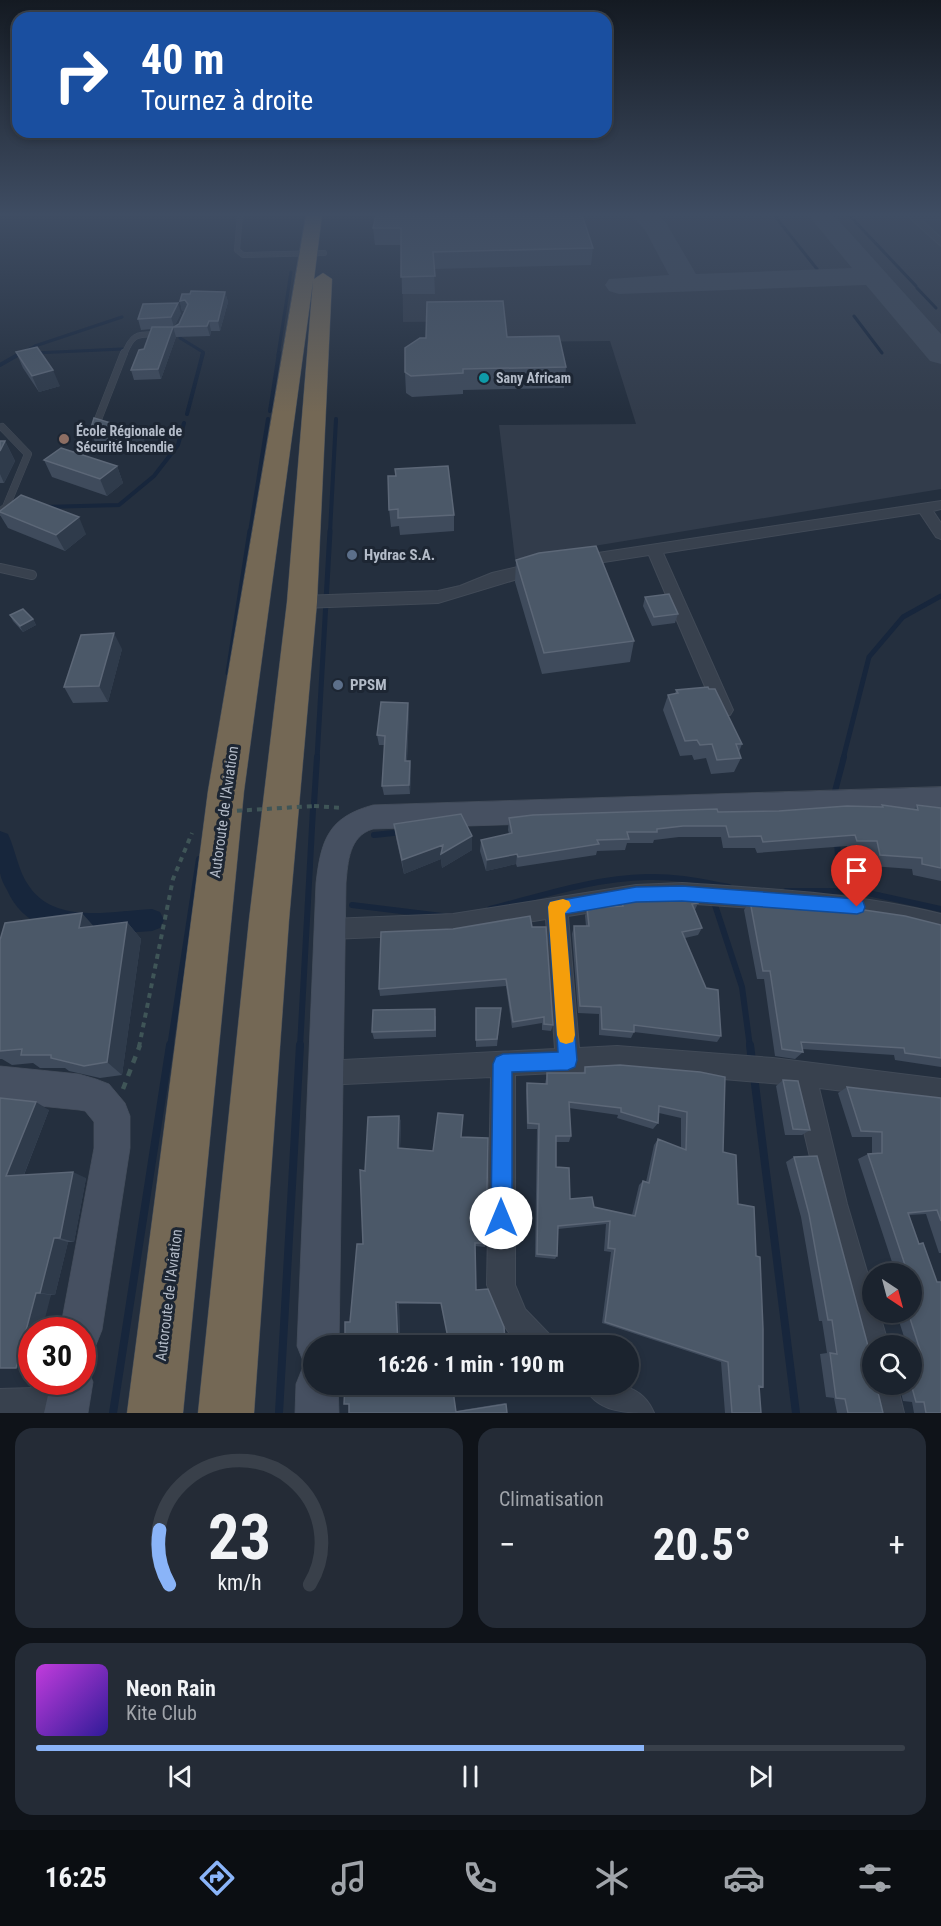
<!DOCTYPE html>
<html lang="fr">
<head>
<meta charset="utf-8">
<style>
  body { margin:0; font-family:"Roboto Condensed",sans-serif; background:#242b36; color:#f1f3f6; height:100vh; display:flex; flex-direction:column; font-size:22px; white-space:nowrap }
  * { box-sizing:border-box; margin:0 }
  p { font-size:20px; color:#a0a4aa }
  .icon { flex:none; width:33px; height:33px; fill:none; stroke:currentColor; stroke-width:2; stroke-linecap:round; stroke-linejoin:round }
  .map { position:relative; height:1413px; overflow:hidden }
  .side { display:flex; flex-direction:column; gap:15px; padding:15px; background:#0f1319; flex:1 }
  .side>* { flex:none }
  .banner { position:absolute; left:12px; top:12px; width:600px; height:126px; border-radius:18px; box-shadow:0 3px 9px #0003,0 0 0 2px #39404a; background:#1a4fa0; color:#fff; overflow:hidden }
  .needle { width:39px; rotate:144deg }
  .tools { position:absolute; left:862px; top:1263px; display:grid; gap:12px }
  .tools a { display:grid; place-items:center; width:60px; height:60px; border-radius:50%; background:#1b232e; box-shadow:0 3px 9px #0003,0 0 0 2px #39404a; font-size:30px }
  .speed { position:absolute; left:18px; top:1317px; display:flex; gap:12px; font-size:30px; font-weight:700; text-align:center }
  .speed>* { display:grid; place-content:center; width:78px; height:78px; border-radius:50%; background:#1b232e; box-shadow:0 3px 9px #0003,0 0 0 2px #39404a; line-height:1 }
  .speed .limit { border:9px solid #d22; background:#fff; color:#111 }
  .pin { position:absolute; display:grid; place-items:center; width:51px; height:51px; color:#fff; margin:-62px -26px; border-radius:50% 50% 50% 0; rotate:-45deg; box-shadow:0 0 6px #0007 }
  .pin .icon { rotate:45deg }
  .me { position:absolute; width:66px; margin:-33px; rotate:0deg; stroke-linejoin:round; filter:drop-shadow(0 0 4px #0008) }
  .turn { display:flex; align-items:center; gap:21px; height:126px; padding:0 30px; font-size:27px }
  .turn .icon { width:78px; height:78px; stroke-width:2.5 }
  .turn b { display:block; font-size:42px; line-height:51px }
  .big { font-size:45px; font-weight:700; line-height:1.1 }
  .side .tile { flex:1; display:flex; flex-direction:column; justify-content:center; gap:9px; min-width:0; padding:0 21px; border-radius:18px; background:#242b36 }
  .side .dial { align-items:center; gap:0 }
  .dial svg { height:156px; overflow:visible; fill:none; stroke:#39404a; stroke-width:7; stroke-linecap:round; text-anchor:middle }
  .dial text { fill:#f1f3f6; stroke:none }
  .song { display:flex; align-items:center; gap:18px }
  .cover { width:72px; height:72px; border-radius:9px; background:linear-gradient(135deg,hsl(290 70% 55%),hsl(250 70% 35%)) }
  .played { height:6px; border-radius:3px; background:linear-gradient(90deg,#8ab4f8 70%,#39404a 70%) }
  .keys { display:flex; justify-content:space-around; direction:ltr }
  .heat { display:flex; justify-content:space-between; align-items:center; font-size:33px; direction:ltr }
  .side .tiles { flex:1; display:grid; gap:15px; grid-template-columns:1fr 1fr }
  .tile:last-child { grid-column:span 2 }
  .trip { position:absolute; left:303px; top:1335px; width:336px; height:60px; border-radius:30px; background:#1b232e; box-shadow:0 3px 9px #0003,0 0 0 2px #39404a; font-weight:700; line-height:60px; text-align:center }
  .tab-bar { display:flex; height:96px; justify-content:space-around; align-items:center; background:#0b0e12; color:#a0a4aa }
  .tab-bar .icon { width:42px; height:42px }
  .tab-bar .current { color:#8ab4f8 }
  .tab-bar b { font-size:27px; color:#f1f3f6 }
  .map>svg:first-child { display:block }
</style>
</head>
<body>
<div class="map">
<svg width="941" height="1413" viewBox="0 0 941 1413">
  <rect width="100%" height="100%" fill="#242f3e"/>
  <path fill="#323c4b" d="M447,215H941V489L515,559L499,425L636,424L610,341L505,342L502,321L403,322L402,246Z"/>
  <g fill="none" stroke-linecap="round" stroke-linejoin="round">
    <path stroke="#17263c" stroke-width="3" d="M774,215L817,269
      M849,215L916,286
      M917,288L936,308
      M854,316L882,353
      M180,338L203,352L202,355
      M35,353L122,349
      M19,355L35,346L122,317
      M278,355L291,272"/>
    <path stroke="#17263c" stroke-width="4" d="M0,365L21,353
      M270,411L279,353
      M187,414L203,353
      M44,507L119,505L154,476L178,445L184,423
      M250,532L268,419
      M330,532L336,419"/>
    <path stroke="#17263c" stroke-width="5" d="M228,673L250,531
      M317,759L330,531
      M843,759L869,657L903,617L941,596"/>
    <path stroke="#17263c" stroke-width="6" d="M834,795L844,757
      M314,804L317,757
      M374,835L403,832
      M837,840L840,891
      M786,891H859L941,909
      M713,899L742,987L750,1047
      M352,905L442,916
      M490,909C541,896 594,878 647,877C675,876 702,882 729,887
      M170,1047L199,859
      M300,1047L313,809"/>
    <path stroke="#17263c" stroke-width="8" d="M750,1045L752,1061
      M754,1076L796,1413
      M113,1413L170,1045
      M279,1413L300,1045"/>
    <path fill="#17263c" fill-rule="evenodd" d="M0,831L8,834C16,851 18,871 29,886C55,925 112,911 152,909L160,912L164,920L160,928L152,931C102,934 32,947 7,890C4,885 1,879 0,873C0,860 0,845 0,831Z"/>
    <path fill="#3f4a5a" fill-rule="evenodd" d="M631,215H658L665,221L696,274L852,268L808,215H834L941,334V364L930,361L866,285L619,294L609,291L605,285L609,279L669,275L645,230Z"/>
    <g stroke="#414a57" stroke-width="6">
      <path id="lane-far2" d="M240,215L237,250L243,255L324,253
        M124,355C133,332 137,335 160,334"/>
    </g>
    <g stroke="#414a57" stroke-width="8">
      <path id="lane-far1" d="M97,422L124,353
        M0,512L6,507L28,454L2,427"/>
    </g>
    <g stroke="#414a57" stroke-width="10">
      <path id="lane" d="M0,568L32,575"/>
    </g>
    <g stroke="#414a57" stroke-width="2">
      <path id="street" d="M907,215H941V219H920L941,238V246Z
        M941,501V509L933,511L941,523V539L936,537L920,513L663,553L733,710L730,715H718L715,710L649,555L578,566L570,561L578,556Z
        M539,562L547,567L544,571L438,603L302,608L294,602L302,596L438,591L460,586L492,573Z
        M682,883C769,889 856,893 941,914V934L897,923L837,914L682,903L636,905L568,916L579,1048L617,1046L773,1058L941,1079V1103L819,1088L847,1204L873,1292V1312H879L889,1346H873V1360L864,1356L859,1346L821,1204L793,1085L617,1070L515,1075V1285L525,1309L551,1336L556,1346H518L501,1321L487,1285L491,1077L324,1085L315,1082L312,1073L315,1064L324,1061L555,1049L546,919L453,934L330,939L322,936L319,929L322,922L330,919L453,914L636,885Z
        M871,1373L873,1384H897L904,1413H874L867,1384Z
        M583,1384C612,1384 641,1381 654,1413C626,1413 596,1413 583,1384Z
        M68,1387L79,1391L83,1402L78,1413H0V1389Z"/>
    </g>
    <g stroke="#414a57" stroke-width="1">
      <path id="secondary" d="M941,787V811L373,829C349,836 348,862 346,883L339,1346H314V1384H338L339,1413H295L296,1384L302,1369L312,1365L303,1361L297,1346L316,883C321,840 328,817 373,805Z
        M0,1066L79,1074L96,1079L109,1084L125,1103L130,1116V1148L102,1330L96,1345L82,1350V1330H60L94,1148V1122L85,1111L79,1110L0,1102Z
        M82,1365L87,1367L93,1382L88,1413H44L51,1382H82Z"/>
    </g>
    <g stroke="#434c59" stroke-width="1">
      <path id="highway" d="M306,215H322L314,279L323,273L332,279L317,602L289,920L254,1413H198L249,920L287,602L313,281L244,791L183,1413H127L208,791Z"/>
    </g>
    <path stroke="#3f5557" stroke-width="4" stroke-dasharray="5 5" stroke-linecap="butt" d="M314,806L343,808
      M139,1047L173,879L192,833"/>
    <path stroke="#3f5557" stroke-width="4.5" stroke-dasharray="7 7" stroke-linecap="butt" d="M123,1089L140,1045"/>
    <use href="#lane-far2" stroke="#38414e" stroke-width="5"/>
    <use href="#lane-far1" stroke="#38414e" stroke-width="7"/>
    <use href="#lane" stroke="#38414e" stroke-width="8"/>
    <use href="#street" fill="#38414e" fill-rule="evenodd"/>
    <use href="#secondary" fill="#465061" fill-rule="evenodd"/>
    <use href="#highway" fill="#746855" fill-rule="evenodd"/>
    <path stroke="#3f5557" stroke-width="4" stroke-dasharray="5 5" stroke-linecap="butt" d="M217,812L314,806"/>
  </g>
  <path fill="#3f4b5c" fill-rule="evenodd" d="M376,215L593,248L591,265L434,269L435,294H402L401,245H375L373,228Z
    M225,292L228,302L220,331H211L210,336L176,337L161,379L134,380L131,370L144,349L152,329L141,330L138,319L181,313L174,327L179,324L185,310L182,311L180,301Z
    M507,337L566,367L564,388L463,390V394L412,397L406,393L405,372Z
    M16,352L60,386L39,392L23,368Z
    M90,431L141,432L145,443L132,453L95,442Z
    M0,441H5L15,461L4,483H0Z
    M44,460L117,466L123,483L107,496L52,477Z
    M388,500L454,515V531L400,535L399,526L391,527Z
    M0,511L86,534L65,551L8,528L0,515Z
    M516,560L634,641L630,662L542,674L515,582Z
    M645,597L678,614L675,623L652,626L643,606Z
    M10,615L33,619L36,625L23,632L13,621Z
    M122,649L108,702L73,703L64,687Z
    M676,690L742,744L739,752L741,758L734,772L711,774L706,758L694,760L692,755L680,756L663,710L668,695L675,694Z
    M409,712L407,761H410L411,770L410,794L384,795L382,786L385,745H379L377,735Z
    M882,805L914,809L917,805L941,808V881L913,875L912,869L871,866L868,852H849L847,846L757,853L755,848H723L721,837H679L654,840L653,843H627L625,850L597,851L596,855L517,867L516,864L486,871L480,851L481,840L509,834L508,830L509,818L718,812L779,811L880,807Z
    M394,824L472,836V850L442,868L441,859L404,874L396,838Z
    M750,901L941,925V1067L895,1060L894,1055L802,1049L803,1052L795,1059L775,1056L764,979H757L744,910Z
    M622,902L698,903L695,910L702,928L698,935L685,938L721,1036L717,1042L634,1032L631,1038L599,1035V1014L578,1013L572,934L574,926H586L585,916L587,908L620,906Z
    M127,922L141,939L122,1075L100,1078L69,1071L65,1068H40L33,1063L12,1065L2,1059H0V940Z
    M532,927L553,1025L551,1031L542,1030V1023L512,1028L506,986L380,996L379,989Z
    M476,1008H501L497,1046L476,1047Z
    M436,1016V1037L374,1039L372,1032Z
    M585,1067L700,1072L738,1204L763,1387H759L761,1413H725L721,1362L602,1323L611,1252L604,1251L606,1224L558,1229L557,1256L555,1259L535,1257L537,1129H527L526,1090L527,1083L545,1084L547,1073H583ZM569,1108L618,1115L617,1118L653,1129L658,1123L659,1113L681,1118V1148L658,1139L654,1145L646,1182L643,1181L639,1185L632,1215L594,1207L570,1199L556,1167V1142H569L571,1136Z
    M783,1080L810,1130L802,1135H785L776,1086Z
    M847,1087L941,1098V1253H939L926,1214L909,1215L941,1413H914L912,1402L903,1401L899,1384H912V1346H907L896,1312H912V1274H896L858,1159L868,1154L872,1153V1137H852L838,1093Z
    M0,1098L49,1110L24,1175L86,1178L74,1242H68L55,1295H51L32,1330V1367L0,1368Z
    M463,1115L461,1137L486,1243L485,1247L475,1246L476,1290L505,1340L448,1338L442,1304H399L400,1344L447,1335L448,1346H345L350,1322L363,1244L365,1171L399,1116L401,1122L400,1148L433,1151Z
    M794,1157L883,1413H837L834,1398L826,1397L820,1354L827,1353L822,1321H819L801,1217L786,1162Z
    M345,1384H453L456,1411L505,1403L506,1404L507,1413H349V1404Z"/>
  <path fill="#2f3b4b" d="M225,292L228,302L220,331L218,321Z
    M185,300L188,309L182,311L180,301Z
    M178,303L181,313L174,327L171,317Z
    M209,321L211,331L210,336L207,326Z
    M173,327L176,337L161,379L158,369Z
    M53,370L60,386L39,392L32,376Z
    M141,432L145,443L132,453L127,442Z
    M5,441L15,461L4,483L0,474V446Z
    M117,466L123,483L107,496L100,479Z
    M79,517L86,534L65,551L56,535Z
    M33,619L36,625L23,632L20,626Z
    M114,633L122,649L108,702L99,686Z
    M408,703L409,712L406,770L405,761Z
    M410,761L411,770L410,794L409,785Z
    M472,836V850L442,868L441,859L404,874L402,860L443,845Z
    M517,854L516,864L486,871L487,860Z
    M82,913L97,930L79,928Z
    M127,922L141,939L122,1075L107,1062Z
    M36,1102L49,1110L21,1182L6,1176Z
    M399,1116L401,1122L400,1154L398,1148Z
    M73,1172L86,1178L74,1242L60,1238Z
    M54,1238L68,1242L55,1295L40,1293Z
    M36,1293L51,1295L42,1330H32V1367L16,1368Z
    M396,1302L399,1304L400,1345H398Z"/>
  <path fill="#4b5868" stroke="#5c6777" stroke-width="1.5" fill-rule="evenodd" d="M376,215H582L593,248L433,252L435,276L401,277V228H373Z
    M191,291L225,292L218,321H209L207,326L173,327L158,369L131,370L139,350L144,349L152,327H174L179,324L188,304L185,300L180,301L182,294H190Z
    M503,301L507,337L559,336L566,367L463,369V373L411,376L405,372V348L420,338H426L427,302Z
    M178,303L171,317L138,319L143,304Z
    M37,347L53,370L32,376L16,352Z
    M94,418L141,432L127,442L90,431Z
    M0,441H5L0,451Z
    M61,448L117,466L100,479L44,460Z
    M448,466L454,515L398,518V509L389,510L388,476H396L395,469Z
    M21,495L79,517L56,535L0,512V511Z
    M596,546L634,641L544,653L516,560L539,553Z
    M669,594L678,614L654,617L645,597Z
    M23,609L33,619L20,626L10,615Z
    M114,633L99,686L64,687L81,635Z
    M708,687L709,689H715L742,744H736L741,758L717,760L712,744L700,745L697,740L685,741L668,695L678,693L676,690Z
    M381,702L408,703L405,761H410L409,785L382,786L385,736L377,735Z
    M882,805L918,810L917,805L941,808V868L922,864V858L880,855L877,841H857L855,835L763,842L761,836L729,837L726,826H683L657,829V832H627L629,839L597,840L599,844L518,857L517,854L487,860L481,840L512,833L509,818L533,815L717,809L718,812L779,811L847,806L883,807Z
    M461,814L472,836L441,854L443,845L402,860L394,824Z
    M696,898L698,903L692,904L702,928L682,932L706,988L718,990L721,1036L634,1025V1032L602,1029L601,1007L580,1006L574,926H589L587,908L623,906L622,902L639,899Z
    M750,901L844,907L905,916L941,925V1058L905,1053L904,1048L801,1042L803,1052L782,1049L770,971H763Z
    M82,913L79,928L127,922L107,1062L84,1066L51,1058V1055H21L22,1049L0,1051V940L5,923Z
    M530,916L532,927H546L553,1025L544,1024V1017L513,1022L506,979L379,989L381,932L453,929Z
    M476,1008H501L497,1039L476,1040Z
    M435,1009V1030L372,1032L373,1010Z
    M620,1065L700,1072L725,1077L723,1152L736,1155L738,1204L754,1207L756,1256L760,1257L763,1329V1387L759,1386L761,1413H732L728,1362L605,1322L615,1249L608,1248L610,1221L558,1226L557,1256L537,1254L539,1124L528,1123L527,1083L547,1084V1073H585V1067ZM569,1102L621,1108V1112L658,1123L659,1106L687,1112L686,1150L658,1139L649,1183L643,1181L635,1216L594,1207L592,1197L570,1199L569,1168L556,1167V1136H571Z
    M783,1080L798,1081L810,1130L793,1129Z
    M847,1087L941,1098V1221L937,1210L908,1213L919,1244L923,1243L937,1282H941V1413H926L924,1402H916L911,1384H912V1352L921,1353L908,1312H912V1274H908L868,1154L882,1153V1132L861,1131Z
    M0,1098L36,1102L6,1176L73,1172L60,1238H54L40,1293H36L16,1368H0Z
    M438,1113L463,1115L461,1137L488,1138L486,1243H475L476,1290L488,1289L504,1327L505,1340L448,1338L441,1303L396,1302L398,1345L446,1334L447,1346H345V1322H350L357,1244H363L360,1170L365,1171L368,1117L399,1116L398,1148L433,1151Z
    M817,1156L868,1346L873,1357V1384H876L883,1413H848L845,1399L836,1398L830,1353L837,1354L832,1320H828L809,1214L794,1157Z
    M345,1384H452L456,1412L506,1404L507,1413H349V1404H344Z"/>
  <linearGradient id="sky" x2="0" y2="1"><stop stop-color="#141a22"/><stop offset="0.52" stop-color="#3f4d63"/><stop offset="1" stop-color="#3f4d63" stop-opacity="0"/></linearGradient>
  <rect width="941" height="413" fill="url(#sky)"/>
  <path fill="#1a73e8" stroke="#114b97" stroke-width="1.5" d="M682,886L857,899L863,901L865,907L863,912L857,914L682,901L636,902L565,914L577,1060L575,1067L568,1070L512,1072V1218L509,1226L501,1229L494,1226L491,1218L493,1064L496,1057L503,1054L558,1052L548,907L550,902L636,887Z"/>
  <path fill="#f59e0b" d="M563,899L569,901L571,906L565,913L575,1035L573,1042L566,1044L560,1042L557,1035L548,907L550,902Z"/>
  <circle fill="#0f9aa8" stroke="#1d2633" stroke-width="2" cx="484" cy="378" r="6"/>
  <circle fill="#8d6e63" stroke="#1d2633" stroke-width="2" cx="64" cy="439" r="6"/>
  <g fill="#5c6f8a" stroke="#1d2633" stroke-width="2">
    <circle cx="352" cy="555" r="6"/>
    <circle cx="338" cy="685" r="6"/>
  </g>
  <g text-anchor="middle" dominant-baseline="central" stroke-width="6" stroke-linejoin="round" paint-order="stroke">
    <g font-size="14" font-weight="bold" fill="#b4bcc9" stroke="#1d2633" text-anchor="start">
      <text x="496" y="378">Sany Africam</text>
      <text x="76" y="431">École Régionale de<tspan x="76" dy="16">Sécurité Incendie</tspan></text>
    </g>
    <g font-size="15" font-weight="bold" fill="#b4bcc9" stroke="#1d2633" text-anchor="start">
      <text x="364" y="555">Hydrac S.A.</text>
      <text x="350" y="685">PPSM</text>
    </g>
    <g font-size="15" fill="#b4bcc9" stroke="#1d2633">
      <text transform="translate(224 812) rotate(-82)">Autoroute de l'Aviation</text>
      <text transform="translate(169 1295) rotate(-83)">Autoroute de l'Aviation</text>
    </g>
  </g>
</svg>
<div class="tools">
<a><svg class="needle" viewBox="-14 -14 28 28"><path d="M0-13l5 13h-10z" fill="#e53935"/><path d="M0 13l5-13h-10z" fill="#a0a4aa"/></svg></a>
<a><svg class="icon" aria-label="search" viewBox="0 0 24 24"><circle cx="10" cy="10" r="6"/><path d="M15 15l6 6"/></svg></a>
</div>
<div class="speed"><div class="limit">30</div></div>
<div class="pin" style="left:857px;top:907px;background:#d93025"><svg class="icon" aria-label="arrive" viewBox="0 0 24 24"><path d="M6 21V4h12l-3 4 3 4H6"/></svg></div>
<svg class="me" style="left:501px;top:1218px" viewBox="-20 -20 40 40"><circle r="19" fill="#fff"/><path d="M0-13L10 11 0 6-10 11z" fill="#1a73e8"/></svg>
<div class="trip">16:26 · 1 min · 190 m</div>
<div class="banner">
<div class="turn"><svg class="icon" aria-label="right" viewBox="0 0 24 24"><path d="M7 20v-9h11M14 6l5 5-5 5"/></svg><div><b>40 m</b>Tournez à droite</div></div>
</div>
</div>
<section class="side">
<div class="tiles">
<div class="tile dial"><svg viewBox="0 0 100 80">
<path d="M14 69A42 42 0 1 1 86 69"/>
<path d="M14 69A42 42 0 0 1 9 41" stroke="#8ab4f8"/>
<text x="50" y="56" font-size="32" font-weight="700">23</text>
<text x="50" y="72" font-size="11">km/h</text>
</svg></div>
<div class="tile"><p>Climatisation</p>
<div class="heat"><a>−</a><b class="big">20.5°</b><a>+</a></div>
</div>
<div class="tile">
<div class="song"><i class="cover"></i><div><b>Neon Rain</b><p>Kite Club</p></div></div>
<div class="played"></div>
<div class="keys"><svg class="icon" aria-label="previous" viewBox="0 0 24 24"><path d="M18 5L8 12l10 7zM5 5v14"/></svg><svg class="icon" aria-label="pause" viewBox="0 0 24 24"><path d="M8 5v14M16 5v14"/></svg><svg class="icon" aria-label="next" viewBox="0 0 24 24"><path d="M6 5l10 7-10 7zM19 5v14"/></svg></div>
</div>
</div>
</section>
<nav class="tab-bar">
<b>16:25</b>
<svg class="icon current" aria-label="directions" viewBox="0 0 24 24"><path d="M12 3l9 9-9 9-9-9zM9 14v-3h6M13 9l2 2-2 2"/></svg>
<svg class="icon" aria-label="music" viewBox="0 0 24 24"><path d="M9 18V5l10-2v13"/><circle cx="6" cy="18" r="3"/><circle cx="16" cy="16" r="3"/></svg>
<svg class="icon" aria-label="phone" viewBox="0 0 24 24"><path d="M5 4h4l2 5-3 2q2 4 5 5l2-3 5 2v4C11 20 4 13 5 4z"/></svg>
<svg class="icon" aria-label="climate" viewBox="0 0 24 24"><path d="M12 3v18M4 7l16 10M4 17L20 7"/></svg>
<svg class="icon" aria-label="car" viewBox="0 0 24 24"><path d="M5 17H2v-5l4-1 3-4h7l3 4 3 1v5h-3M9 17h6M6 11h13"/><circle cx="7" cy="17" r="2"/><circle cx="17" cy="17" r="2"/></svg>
<svg class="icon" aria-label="filters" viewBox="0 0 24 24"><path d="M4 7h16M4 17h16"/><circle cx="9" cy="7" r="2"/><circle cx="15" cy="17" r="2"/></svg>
</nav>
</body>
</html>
